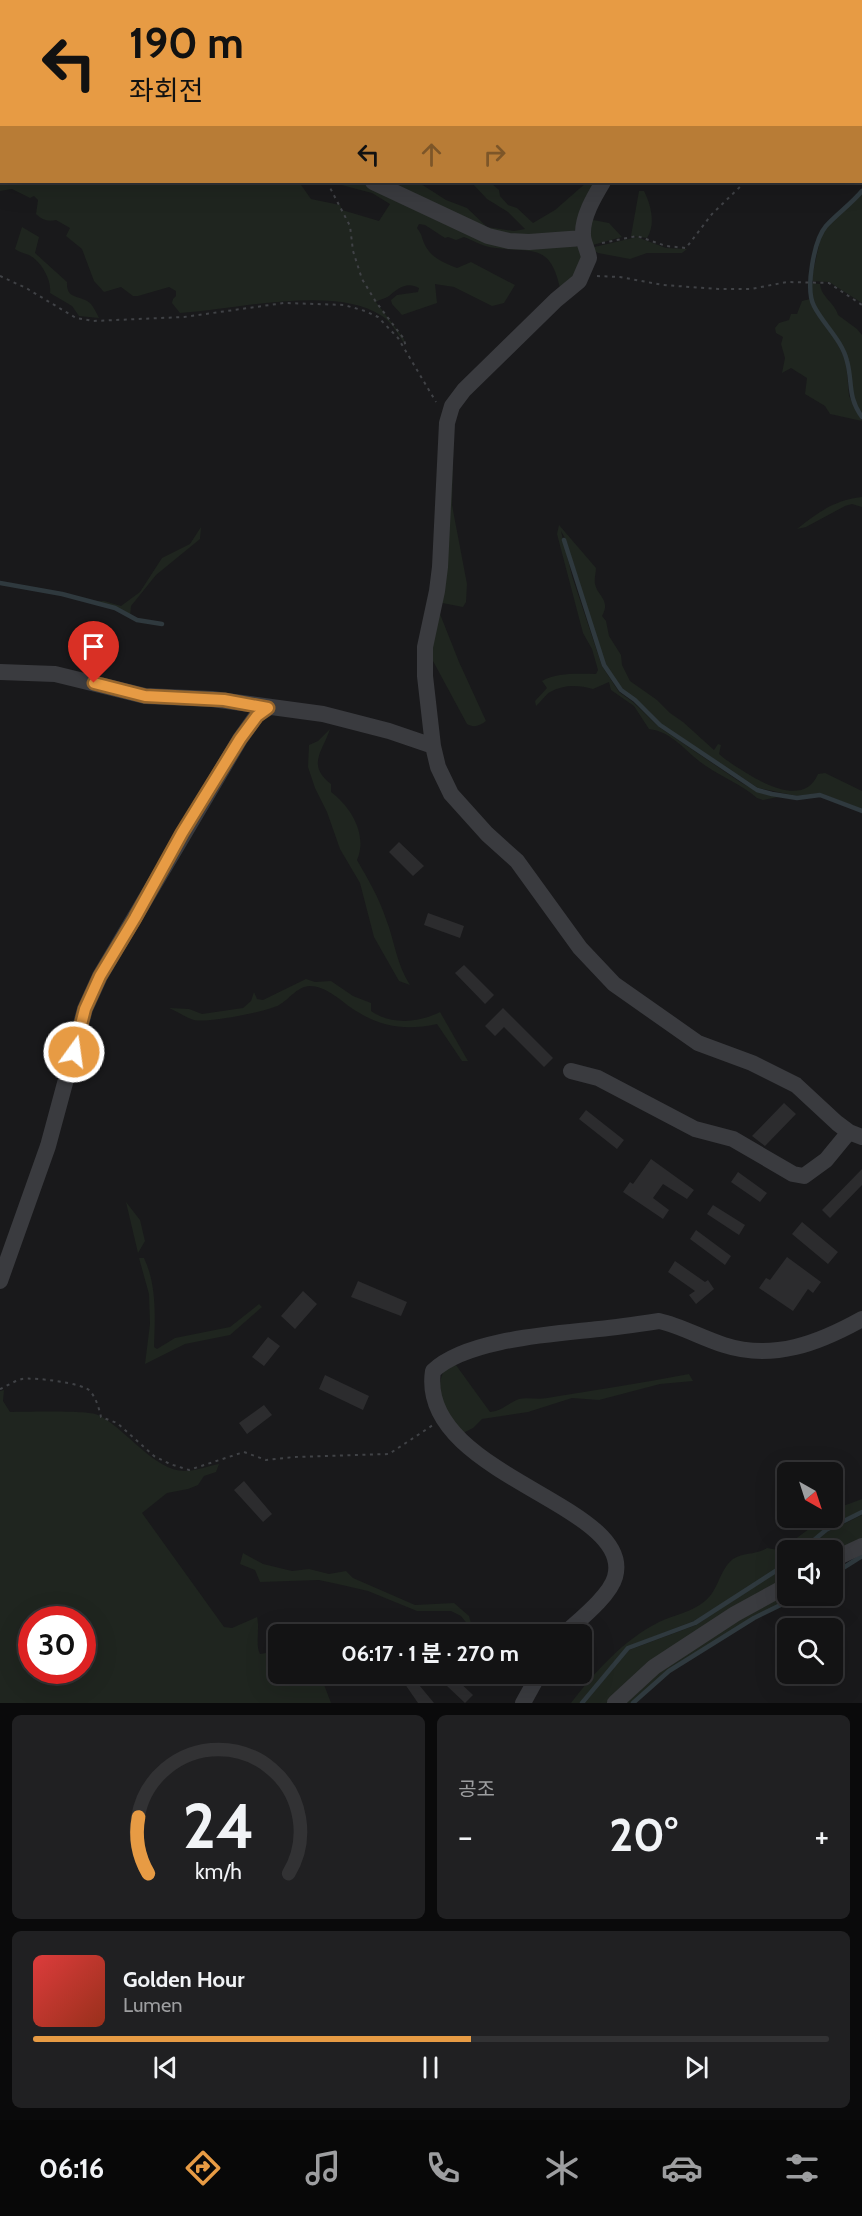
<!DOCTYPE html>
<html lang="ko">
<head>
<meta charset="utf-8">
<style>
  body { margin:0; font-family:Cabin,"Noto Sans KR",sans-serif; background:#202022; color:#f1f3f6; height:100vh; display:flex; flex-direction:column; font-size:22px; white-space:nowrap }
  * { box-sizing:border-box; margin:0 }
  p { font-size:20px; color:#9d9ea0 }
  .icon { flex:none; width:33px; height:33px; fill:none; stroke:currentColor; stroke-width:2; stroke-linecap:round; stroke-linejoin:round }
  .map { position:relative; height:1703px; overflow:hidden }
  .drawer { display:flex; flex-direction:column; gap:12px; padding:12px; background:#0a0a0b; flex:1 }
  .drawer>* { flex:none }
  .banner { position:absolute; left:0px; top:0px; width:862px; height:183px; box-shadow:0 6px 24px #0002,0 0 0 2px #323234; background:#e79b44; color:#111; overflow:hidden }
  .needle { width:39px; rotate:141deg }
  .fabs { position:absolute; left:777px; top:1462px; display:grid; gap:12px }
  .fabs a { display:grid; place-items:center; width:66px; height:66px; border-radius:9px; background:#131314; box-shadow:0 6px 24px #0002,0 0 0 2px #323234; font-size:30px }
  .speed { position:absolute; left:18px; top:1606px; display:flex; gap:12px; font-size:30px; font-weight:700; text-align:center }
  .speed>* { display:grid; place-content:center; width:78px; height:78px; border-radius:50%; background:#131314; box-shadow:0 6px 24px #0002,0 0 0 2px #323234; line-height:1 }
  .speed .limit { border:9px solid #d22; background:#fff; color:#111 }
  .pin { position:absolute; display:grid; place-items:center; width:51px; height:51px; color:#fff; margin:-62px -26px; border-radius:50% 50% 50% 0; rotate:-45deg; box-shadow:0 0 6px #0007 }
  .pin .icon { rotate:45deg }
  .me { position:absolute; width:66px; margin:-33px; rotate:14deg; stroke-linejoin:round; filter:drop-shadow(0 0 4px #0008) }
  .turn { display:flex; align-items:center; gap:21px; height:126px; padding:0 30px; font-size:27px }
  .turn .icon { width:78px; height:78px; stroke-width:2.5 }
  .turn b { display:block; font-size:42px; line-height:51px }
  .lanes { display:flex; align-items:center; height:57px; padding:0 30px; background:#0003; justify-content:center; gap:30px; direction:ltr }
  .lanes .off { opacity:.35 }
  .big { font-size:45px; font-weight:700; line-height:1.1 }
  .drawer .tile { flex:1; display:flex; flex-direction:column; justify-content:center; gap:9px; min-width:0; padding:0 21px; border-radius:9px; background:#202022 }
  .drawer .dial { align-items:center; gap:0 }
  .dial svg { height:156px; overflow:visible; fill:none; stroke:#323234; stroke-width:7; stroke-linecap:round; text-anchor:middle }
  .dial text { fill:#f1f3f6; stroke:none }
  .song { display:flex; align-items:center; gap:18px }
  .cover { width:72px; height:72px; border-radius:9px; background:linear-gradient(135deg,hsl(0 70% 55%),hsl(10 70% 35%)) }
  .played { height:6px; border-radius:3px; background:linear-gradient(90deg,#e79b44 55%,#323234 55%) }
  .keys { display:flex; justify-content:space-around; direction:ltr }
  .heat { display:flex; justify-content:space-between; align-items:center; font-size:33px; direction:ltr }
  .drawer .tiles { flex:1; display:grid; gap:12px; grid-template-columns:1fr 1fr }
  .tile:last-child { grid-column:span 2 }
  .trip { position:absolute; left:268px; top:1624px; width:324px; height:60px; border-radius:9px; background:#131314; box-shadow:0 6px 24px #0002,0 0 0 2px #323234; font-weight:700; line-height:60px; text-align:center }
  .dock { display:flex; height:96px; justify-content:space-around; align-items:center; background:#080808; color:#9d9ea0 }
  .dock .icon { width:42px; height:42px }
  .dock .active { color:#e79b44 }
  .dock b { font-size:27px; color:#f1f3f6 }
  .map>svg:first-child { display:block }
</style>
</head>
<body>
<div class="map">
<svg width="862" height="1703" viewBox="0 0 862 1703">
  <rect width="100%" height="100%" fill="#19191b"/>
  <path fill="#1f251f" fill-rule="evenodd" d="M0,0H203L2,2V36Z
    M0,55L2,182H299L311,199L340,205L342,210L379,221L390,204L372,193L330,182H369L485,238L564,240L582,249V268L560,288C550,243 533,253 496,248C484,247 474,241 464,237L456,240L448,237L445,238L425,225L419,224L417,228C423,236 421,237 425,245C431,258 445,263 457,268L471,262L515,285L504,303L492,306L454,287L435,284L437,303L402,315L392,304L391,300L397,295L418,292L419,288C407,281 398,288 389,296C385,299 380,299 376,302L404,339L405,344C398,335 392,322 382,316C335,284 234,310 180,313L172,303L173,299L176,296V291L169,287L138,296H133L121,287L104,292L94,281L82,249L66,236L70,228L56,220C48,222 42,220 36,214L38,200L34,196L30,198L12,189L0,191Z
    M378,182H418L446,200L467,208L487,227L514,231L525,229L508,212L487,199L471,182H490L499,190L500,196L508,205L517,208L533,223L555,210L587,182H601L581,236L509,239Z
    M639,191H644C651,205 656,224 647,238L631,236Z
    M862,193V303L829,282L811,281L821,236L827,226Z
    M588,219L609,223L622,237L589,246Z
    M22,227L39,237L35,253L67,282C66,301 81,294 91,304C94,308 97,314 99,318L79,316L72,306L50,293C52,280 41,261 29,255C24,253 19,252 15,249Z
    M637,237L666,248L687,249L682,253H647L630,259L598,253L590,248Z
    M811,283L820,284C821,297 835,303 838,315L857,329L862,335V416L851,396L848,361L838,340L813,304Z
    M810,299L811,304L836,341L846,361L849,396L862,421L830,414L825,406L805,394L807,378L791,368L782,373L785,358L781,344L783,337L776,333L775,328L779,323L789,320L791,314H797L802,301Z
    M454,418L452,505L467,584L466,602L463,607L437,602Z
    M862,497V507L852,504L845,506L806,527L797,529C818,512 835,500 862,497Z
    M559,525L596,568C596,573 594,578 595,584C598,597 611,600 602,616L606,621L609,636L621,655L622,665L630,681L657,700L670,713L683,722L714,750L718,744L721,745L719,754L725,759C747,774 802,813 818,774L825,773L862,791V809L820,793L797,796L758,788L661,724L648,710L622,689L605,664L566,540L561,531L572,576L602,666L619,692L633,702L659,727L740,782L756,791L778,797L763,800L757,798C742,785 722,777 706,766C686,753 674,732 649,729L634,706L611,690L609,682L593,689C579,685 564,684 550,692C545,695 541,702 536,706L535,701L547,688L542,681C558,672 578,674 596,674L598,670L592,649L583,633L557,534Z
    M201,527L200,539L156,575L131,606L130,617L123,611L92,602L104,601L121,606L140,592L162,558L190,544Z
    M440,614L459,662L486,721C479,726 474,728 467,724L426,648Z
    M330,729C323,751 306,765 331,784V792C351,807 368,835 357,860C368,879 379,898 386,919C395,942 396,963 410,985L399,981L374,937L360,883L340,849L327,812L315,788L308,767L309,745L318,741Z
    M306,979L315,982L331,981L353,996L371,1003V1011C391,1025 419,1023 440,1012L468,1061H462L437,1024C404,1031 379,1027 350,1007C339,999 325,986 310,986C296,987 290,999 279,1005C267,1012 208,1023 194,1020C186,1018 177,1011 169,1008L189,1009L202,1014L243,1008L251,1001L254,992L257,999L263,1000Z
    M126,1202L140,1220L145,1241L138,1253Z
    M139,1258H144C157,1285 155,1318 154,1347L157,1349L175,1338L230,1327L259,1304L262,1307L230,1335L185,1344L145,1364L150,1324L149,1294Z
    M453,1361L490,1412C502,1411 508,1403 519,1399C527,1397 538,1400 547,1398C594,1390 642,1383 689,1374L693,1381L660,1384L599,1400L572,1398L528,1412L482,1419L473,1428L463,1433C445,1412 427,1382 453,1361Z
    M4,1390L3,1401L10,1412C25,1412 88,1410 98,1415C126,1428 155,1473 187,1471C198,1470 209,1466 219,1464L216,1472L204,1476L198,1485L188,1489L167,1493L142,1513L224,1627L232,1628L257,1617C260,1628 255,1645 260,1654L279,1651V1674H320L331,1703H0V1391ZM32,1620H82V1671H32Z
    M862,1499V1511L825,1529L799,1551H788L787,1561L781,1567L694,1621L627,1647L580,1703H571C596,1671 622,1641 659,1622C674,1615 692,1612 705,1601C719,1590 719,1570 733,1559C744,1552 756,1555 767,1548L778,1550L783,1548L824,1518H832L833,1511L835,1509Z
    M862,1515V1542L832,1551H804L827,1532Z
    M243,1553L263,1564L292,1571L309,1569L329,1574L346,1571L353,1578L415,1605L454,1603L469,1616L473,1631L461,1616L451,1611H417L368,1591L342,1585L319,1580L260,1582L255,1570L240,1564Z
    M787,1565V1581L612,1703H584L629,1650L696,1625Z
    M787,1587L788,1596H795L753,1618L668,1670L631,1703H619L656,1670Z"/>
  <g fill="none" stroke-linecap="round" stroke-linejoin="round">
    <path stroke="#2f393e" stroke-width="4.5" d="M270,2L271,0
      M0,54H2
      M862,191C851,204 837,214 826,226C814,240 805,289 814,306C823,324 842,340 847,361C853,383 847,396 862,417
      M564,540L604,665L621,690L635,700L660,725L757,790L772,794L797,798L820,795L862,811
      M0,583L62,594L115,608L137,620L162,624
      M801,1551L826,1530L862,1512
      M832,1575L862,1556
      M582,1703L628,1648L695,1623L788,1563
      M633,1703L669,1671L754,1618L799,1596"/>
  </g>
  <path fill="#2c2c2e" d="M399,842L424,866L413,876L389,852Z
    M428,913L464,926L460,938L424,925Z
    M464,965L494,995L485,1004L455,973Z
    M503,1008L553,1058L544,1067L504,1027L495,1036L485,1026Z
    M784,1103L796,1114L765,1146L752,1136Z
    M586,1110L624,1140L617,1149L579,1119Z
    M651,1159L694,1190L687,1199L663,1184L653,1198L669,1210L663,1219L623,1192L630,1182L633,1184Z
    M862,1169V1185L830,1218L822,1210Z
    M738,1172L767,1193L760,1202L731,1182Z
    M713,1205L745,1225L739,1235L707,1214Z
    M802,1222L838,1252L828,1264L792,1234Z
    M696,1230L731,1256L725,1265L690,1239Z
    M787,1257L821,1282L813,1293L808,1289L793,1311L759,1288L766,1278L770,1280Z
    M675,1261L705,1282L708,1280L714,1289L696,1304L689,1295L695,1291L668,1272Z
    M358,1281L407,1302L401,1316L351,1297Z
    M303,1291L317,1304L295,1329L281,1316Z
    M268,1337L280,1346L264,1366L252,1357Z
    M325,1375L369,1396L363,1410L319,1389Z
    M264,1405L272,1415L247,1434L239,1423Z
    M244,1481L272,1514L263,1522L234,1490Z
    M398,1674H410L434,1703H418Z
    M455,1678L473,1695L465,1703L447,1686Z"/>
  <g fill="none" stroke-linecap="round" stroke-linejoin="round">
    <path stroke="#404246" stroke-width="2" stroke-dasharray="3 4.5" stroke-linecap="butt" d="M204,2V0
      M861,75H862
      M327,182L350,226L353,251L362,279L376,302L404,339L406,348
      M602,243L637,236L666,246L686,248L712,214L745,182
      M0,276L26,288L76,318L93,321L184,317L284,303L344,305L365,311L378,317L398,338L436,402
      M597,276L620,277L663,285L718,289H751L787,282L829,283L862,305
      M0,1389C7,1386 14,1381 22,1379C34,1377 83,1383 90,1391C96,1398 99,1408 101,1417L117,1423L154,1456L170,1464L189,1470L244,1452L266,1460L294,1457L389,1454L433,1425"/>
    <path stroke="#3a3b3f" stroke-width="16" d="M685,2V0
      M0,38H2
      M373,182L488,236L509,241L529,242L583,238
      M603,182C594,197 582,217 583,235C583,242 588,250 589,258L579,281L556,300L464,390L452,406L447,423L440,567L437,591L425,647V676L433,746L438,767L451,794L487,834L517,861L580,948L614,984L698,1043L752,1063L796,1085L837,1123L849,1132L862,1137
      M0,672L55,674L145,696L212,699L323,714L389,731L433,746
      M571,1071L598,1078L695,1129L733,1139L793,1174L804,1176L826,1160L849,1132
      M0,1281L48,1146L85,1009L100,976L240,739L257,715L268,708
      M832,1560L862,1546
      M563,1635C578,1621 610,1596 615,1577C636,1504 417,1475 433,1371C466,1339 554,1334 599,1329C619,1327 639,1324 659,1321C681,1326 702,1338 724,1345C773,1361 819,1343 862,1319
      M523,1703L539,1674
      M615,1703L654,1667L735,1614L788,1585"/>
  </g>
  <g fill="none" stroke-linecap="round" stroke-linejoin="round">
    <g stroke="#96652c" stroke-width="15">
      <path id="route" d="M74,1052L85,1009L100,976L135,918L182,833L240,739L257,716L268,708L224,700L145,696L94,683"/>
    </g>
    <use href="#route" stroke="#e79b44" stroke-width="10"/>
  </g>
</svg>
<div class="fabs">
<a><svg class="needle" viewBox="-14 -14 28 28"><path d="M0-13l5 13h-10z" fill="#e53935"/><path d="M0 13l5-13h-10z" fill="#9d9ea0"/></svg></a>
<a><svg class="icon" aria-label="sound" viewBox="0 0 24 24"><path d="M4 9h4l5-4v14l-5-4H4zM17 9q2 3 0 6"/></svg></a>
<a><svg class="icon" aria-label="search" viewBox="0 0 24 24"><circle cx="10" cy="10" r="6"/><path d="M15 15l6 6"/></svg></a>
</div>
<div class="speed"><div class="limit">30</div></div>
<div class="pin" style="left:94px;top:683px;background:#d93025"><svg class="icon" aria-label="arrive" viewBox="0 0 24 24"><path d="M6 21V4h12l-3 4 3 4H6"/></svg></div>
<svg class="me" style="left:74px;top:1052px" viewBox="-20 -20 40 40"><circle r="17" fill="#e79b44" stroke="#fff" stroke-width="3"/><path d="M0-11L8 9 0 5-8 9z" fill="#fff"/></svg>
<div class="trip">06:17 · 1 분 · 270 m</div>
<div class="banner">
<div class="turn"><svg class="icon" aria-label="left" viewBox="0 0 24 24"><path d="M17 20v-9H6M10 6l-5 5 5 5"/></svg><div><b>190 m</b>좌회전</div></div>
<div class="lanes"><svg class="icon" aria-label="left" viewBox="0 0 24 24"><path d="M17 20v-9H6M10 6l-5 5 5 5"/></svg><svg class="icon off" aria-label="ahead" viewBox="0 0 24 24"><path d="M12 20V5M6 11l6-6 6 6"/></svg><svg class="icon off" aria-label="right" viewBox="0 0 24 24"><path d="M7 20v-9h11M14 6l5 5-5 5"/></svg></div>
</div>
</div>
<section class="drawer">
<div class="tiles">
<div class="tile dial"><svg viewBox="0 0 100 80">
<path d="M14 69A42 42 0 1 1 86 69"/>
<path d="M14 69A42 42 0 0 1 9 40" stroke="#e79b44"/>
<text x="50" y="56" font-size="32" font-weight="700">24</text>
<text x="50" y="72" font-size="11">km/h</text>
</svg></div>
<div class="tile"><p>공조</p>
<div class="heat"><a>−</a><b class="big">20°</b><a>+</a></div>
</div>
<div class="tile">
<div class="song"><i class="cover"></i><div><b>Golden Hour</b><p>Lumen</p></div></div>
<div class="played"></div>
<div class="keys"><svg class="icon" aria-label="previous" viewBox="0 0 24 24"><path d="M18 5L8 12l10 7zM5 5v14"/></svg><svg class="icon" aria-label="pause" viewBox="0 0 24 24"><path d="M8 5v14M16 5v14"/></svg><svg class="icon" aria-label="next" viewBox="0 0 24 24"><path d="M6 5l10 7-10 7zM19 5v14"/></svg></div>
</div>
</div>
</section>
<nav class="dock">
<b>06:16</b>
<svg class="icon active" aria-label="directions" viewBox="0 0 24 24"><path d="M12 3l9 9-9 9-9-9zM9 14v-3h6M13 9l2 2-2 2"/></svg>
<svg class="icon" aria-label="music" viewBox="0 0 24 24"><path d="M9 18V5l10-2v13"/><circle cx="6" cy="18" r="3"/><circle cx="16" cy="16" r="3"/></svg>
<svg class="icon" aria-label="phone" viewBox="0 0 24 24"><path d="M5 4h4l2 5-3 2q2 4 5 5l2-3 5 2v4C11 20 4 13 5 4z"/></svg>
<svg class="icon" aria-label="climate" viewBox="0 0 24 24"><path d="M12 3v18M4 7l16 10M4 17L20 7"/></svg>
<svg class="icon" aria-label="car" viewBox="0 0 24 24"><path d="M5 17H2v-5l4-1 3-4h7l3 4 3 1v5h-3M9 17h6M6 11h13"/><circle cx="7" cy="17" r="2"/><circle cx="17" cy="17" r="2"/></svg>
<svg class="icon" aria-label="filters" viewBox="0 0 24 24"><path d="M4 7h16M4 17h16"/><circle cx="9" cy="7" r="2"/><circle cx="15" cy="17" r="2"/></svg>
</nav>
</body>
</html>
